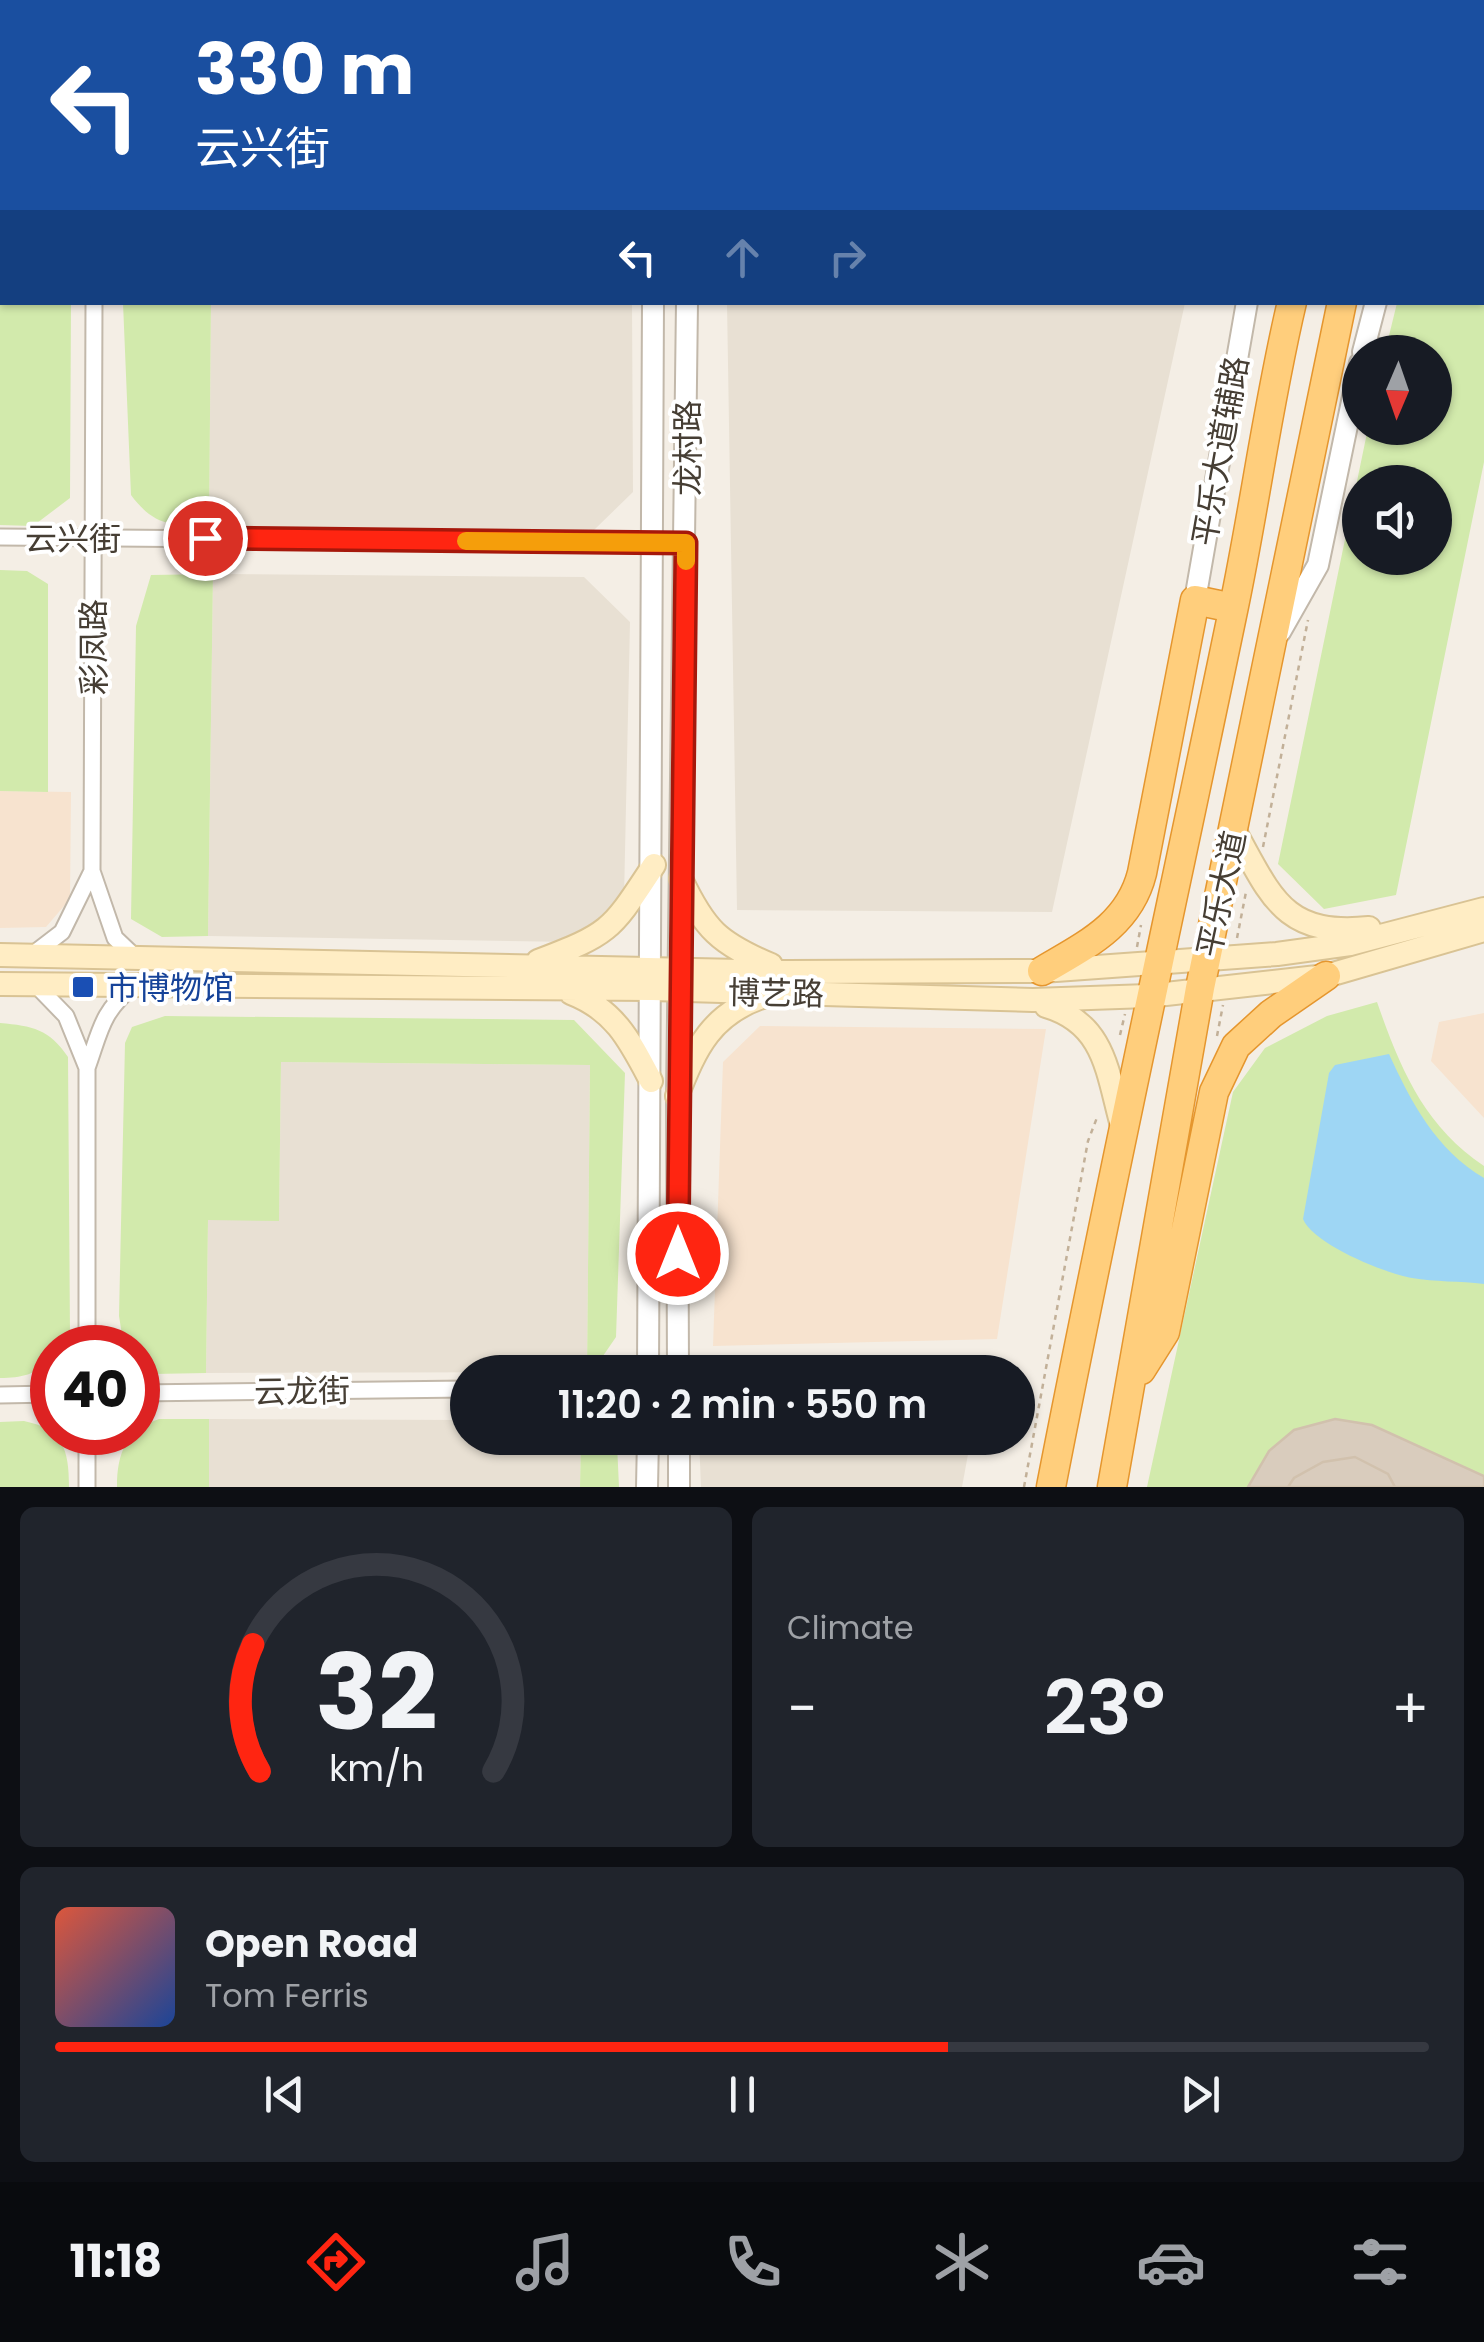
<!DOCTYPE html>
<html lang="en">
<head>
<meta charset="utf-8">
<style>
  body { margin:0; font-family:Poppins,"Noto Sans SC",sans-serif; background:#20242c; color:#f1f3f6; height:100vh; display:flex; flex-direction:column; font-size:38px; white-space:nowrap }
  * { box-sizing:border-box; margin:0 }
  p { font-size:32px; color:#9ea1a6 }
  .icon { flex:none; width:55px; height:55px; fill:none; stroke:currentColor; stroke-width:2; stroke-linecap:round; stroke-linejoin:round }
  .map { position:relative; height:1487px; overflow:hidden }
  .panel { display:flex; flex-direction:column; gap:20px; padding:20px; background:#0d0f14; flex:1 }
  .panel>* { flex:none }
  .banner { position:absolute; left:0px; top:0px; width:1485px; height:305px; box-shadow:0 2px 8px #0004; background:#1a4fa0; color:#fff; overflow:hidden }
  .needle { width:65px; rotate:182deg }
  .controls { position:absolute; left:1342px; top:335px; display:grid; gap:20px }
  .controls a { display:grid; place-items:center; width:110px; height:110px; border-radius:50%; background:#171b24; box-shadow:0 2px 8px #0004; font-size:50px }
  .speed { position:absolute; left:30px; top:1325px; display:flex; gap:20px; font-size:50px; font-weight:700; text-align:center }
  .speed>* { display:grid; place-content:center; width:130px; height:130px; border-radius:50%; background:#171b24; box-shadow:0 2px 8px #0004; line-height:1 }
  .speed .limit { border:15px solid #d22; background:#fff; color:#111 }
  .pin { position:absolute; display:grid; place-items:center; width:85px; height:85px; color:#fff; margin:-42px; border:5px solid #fff; border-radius:50%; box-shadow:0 2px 10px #0007 }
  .me { position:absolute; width:110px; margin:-55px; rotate:0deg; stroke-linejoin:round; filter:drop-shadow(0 0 8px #0008) }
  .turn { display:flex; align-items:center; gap:35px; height:210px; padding:0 30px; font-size:45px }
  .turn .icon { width:130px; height:130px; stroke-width:2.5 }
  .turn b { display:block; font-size:70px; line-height:85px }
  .lanes { display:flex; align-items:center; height:95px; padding:0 30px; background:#0003; justify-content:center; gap:50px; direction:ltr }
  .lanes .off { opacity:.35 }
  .big { font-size:75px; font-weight:600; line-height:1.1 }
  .panel .card { flex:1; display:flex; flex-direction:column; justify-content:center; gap:15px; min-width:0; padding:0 35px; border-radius:15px; background:#20242c }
  .panel .dial { align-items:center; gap:0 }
  .dial svg { height:260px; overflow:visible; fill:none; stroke:#363941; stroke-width:7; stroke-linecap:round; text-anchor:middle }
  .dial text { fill:#f1f3f6; stroke:none }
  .song { display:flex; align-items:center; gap:30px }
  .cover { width:120px; height:120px; border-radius:15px; background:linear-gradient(135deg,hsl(10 70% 55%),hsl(220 70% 35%)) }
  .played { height:10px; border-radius:5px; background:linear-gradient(90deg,#ff2511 65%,#363941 65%) }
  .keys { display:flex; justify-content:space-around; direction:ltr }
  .heat { display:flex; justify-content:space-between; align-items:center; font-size:55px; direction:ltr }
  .panel .tiles { flex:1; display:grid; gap:20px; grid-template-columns:1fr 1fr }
  .card:last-child { grid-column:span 2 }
  .trip { position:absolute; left:450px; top:1355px; width:585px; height:100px; border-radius:50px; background:#171b24; box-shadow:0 2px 8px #0004; font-weight:600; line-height:100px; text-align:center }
  .tab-bar { display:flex; height:160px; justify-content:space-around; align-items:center; background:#090b0e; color:#9ea1a6 }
  .tab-bar .icon { width:70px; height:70px }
  .tab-bar .active { color:#ff2511 }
  .tab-bar b { font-size:45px; color:#f1f3f6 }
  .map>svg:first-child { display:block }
</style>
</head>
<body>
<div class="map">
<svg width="1484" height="1487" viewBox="0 0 1484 1487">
  <rect width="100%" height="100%" fill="#f4eee5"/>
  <path fill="#e8e0d3" d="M211,303H632L633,492L594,530L209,526Z
    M727,303H1185L1052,912L737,910Z
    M213,574L584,577L630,622L624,898L572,942L208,936Z
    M281,1062L590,1065L587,1372L206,1373L208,1220H279Z
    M209,1419L467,1420L468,1438H581L580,1487H209Z
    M699,1438H971L962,1487H701Z"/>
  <path fill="#f7e3cf" d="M0,791L71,792L70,899L46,927L0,928Z
    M1484,1013V1118L1431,1061L1439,1022Z
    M760,1026L1046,1029L997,1339L713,1346L723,1062Z"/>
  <path fill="#d2eaac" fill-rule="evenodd" d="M120,0H628V2H120Z
    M0,154L2,302L71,303L70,498L33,526L0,525Z
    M1484,168V462L1396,895L1324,909L1278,864L1368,428H1435V352H1385L1397,303L1482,302ZM1360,482H1435V558H1360Z
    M123,303H211L209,526C172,526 154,526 131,495Z
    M0,570L27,571L48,584V792L0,791Z
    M213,574L208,936L162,937L131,919L136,626L151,575Z
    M1377,1002C1400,1068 1424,1126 1484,1166V1487H1147L1233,1092L1265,1048L1327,1016Z
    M165,1016L574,1020L625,1073L616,1337L592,1372H587L590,1065L281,1062L279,1221L208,1220L206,1373L153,1374L138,1364V1348L124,1347L119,1316L125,1043L132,1027Z
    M0,1023C33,1026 49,1029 68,1057L70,1336L64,1347L52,1348V1361C35,1374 22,1378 0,1378Z
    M159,1419H209V1487H117C117,1451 127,1431 159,1419Z
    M24,1421C63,1429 69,1449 69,1487H0V1422Z
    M581,1438H612L617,1444L619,1487H580Z"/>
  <path fill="#9ed6f4" d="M1389,1054C1411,1102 1436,1150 1484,1178V1284C1460,1281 1435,1282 1412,1278C1384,1273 1313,1244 1303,1219L1329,1073L1335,1065Z"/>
  <path fill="#d9ccbd" stroke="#d1c1ad" stroke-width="2.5" d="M1335,1419L1372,1425L1484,1476V1487H1248L1269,1451L1294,1430Z
    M1355,1457L1388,1474L1395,1487H1288L1294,1478L1323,1462Z"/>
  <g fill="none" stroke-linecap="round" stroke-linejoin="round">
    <g stroke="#c2b8aa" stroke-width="19">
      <path id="minor" d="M95,2V0
        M0,129H2
        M1482,138L1484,139
        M94,302L92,871L115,938L135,957
        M0,537L686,543
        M32,955L62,932L92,871
        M35,984L66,1016L87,1068
        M87,1348V1068C101,1029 101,1013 134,985
        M138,1393L468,1389
        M0,1395L52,1394
        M87,1487V1432"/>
    </g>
    <g stroke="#c2b8aa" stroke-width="24">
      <path id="tertiary" d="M687,0V2
        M651,2V0
        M1303,2L1304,0
        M1448,2V0
        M1363,352L1376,302
        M1195,600L1247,302
        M1280,632L1318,565L1360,363
        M648,1372L653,302
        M678,1372L677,1096L687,302
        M679,1438V1487
        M647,1487L648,1438"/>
    </g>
    <g stroke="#d9c394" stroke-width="26">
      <path id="secondary" d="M1234,830C1271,895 1282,937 1369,928
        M681,879C705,930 719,943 771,965
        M0,955L788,972L1042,971L1277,954L1350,944L1484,909
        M538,961C612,933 611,930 654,865
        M0,984L652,989L1033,1000L1148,996L1326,976L1484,930
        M571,993C615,1010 630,1041 651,1081
        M1046,1006C1104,1023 1107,1070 1121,1122
        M677,1096C696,1047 712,1013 765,996"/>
    </g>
    <g stroke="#eab65d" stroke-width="29">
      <path id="primary" d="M1323,2L1324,0
        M1419,2V0"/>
    </g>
    <g stroke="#e5962e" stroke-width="31">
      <path id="trunk" d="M1362,2L1363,0
        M1398,2V0
        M1042,971C1086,945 1129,925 1142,873L1195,600L1233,608
        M1141,1370L1165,1332L1214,1092L1236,1046L1271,1014L1326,976
        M1051,1487C1108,1192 1173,900 1234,606C1255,505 1268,403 1292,302
        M1112,1487L1200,988L1342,302"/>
    </g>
    <path stroke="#c2b098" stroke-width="2.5" stroke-dasharray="5 5" stroke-linecap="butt" d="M1263,847L1308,620
      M1237,938L1246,892
      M1137,947L1141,925
      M1120,1035L1125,1014
      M1217,1036L1223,1005
      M1024,1487L1088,1141L1098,1115"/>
    <use href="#minor" stroke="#fff" stroke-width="15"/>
    <use href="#tertiary" stroke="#fff" stroke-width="20"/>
    <use href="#secondary" stroke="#ffedc4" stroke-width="22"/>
    <use href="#primary" stroke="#ffd993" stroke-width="25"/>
    <use href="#trunk" stroke="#ffce7c" stroke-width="28"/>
  </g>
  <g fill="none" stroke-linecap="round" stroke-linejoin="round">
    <g stroke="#a6180b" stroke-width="25">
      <path id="route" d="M205,538L686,543L678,1254"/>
    </g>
    <use href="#route" stroke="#ff2511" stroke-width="18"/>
    <path stroke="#f59e0b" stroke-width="18" d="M466,541L686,543V561"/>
  </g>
  <rect fill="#1a4fb4" stroke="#fff" stroke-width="4" x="71" y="975" width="24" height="24" rx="5"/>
  <g text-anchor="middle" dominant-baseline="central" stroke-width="8" stroke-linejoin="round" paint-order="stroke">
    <g font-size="32" fill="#463e34" stroke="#fff">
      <text transform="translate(687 448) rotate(-90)">龙村路</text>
      <text transform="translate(1220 451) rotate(-80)">平乐大道辅路</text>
      <text x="73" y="538">云兴街</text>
      <text transform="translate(93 647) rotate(-90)">彩凤路</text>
      <text transform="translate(1221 894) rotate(-78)">平乐大道</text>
      <text transform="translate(776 993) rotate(1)">博艺路</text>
      <text transform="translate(302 1391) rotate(-1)">云龙街</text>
    </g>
    <g font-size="32" fill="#164399" stroke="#fff" text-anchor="start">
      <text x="106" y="987">市博物馆</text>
    </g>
  </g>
</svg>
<div class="controls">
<a><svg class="needle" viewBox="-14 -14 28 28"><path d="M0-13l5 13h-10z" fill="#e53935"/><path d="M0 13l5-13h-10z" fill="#9ea1a6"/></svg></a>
<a><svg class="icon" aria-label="sound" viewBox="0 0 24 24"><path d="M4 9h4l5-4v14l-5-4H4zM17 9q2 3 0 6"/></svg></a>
</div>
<div class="speed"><div class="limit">40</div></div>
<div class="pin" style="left:205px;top:538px;background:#d93025"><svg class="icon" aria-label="arrive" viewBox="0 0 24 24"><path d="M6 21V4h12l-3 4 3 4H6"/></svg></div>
<svg class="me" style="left:678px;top:1254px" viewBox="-20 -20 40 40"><circle r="17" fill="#ff2511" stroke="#fff" stroke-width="3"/><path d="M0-11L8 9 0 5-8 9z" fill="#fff"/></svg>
<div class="trip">11:20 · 2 min · 550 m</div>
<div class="banner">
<div class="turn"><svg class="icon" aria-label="left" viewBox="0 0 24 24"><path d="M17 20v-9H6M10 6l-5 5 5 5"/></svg><div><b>330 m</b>云兴街</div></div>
<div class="lanes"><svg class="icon" aria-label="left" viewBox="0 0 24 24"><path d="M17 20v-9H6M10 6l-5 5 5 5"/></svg><svg class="icon off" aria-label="ahead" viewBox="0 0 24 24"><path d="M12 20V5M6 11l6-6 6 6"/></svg><svg class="icon off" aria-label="right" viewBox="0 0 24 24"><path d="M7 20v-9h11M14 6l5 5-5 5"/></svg></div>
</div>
</div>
<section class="panel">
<div class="tiles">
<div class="card dial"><svg viewBox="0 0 100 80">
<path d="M14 69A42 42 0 1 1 86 69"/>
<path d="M14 69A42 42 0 0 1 12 30" stroke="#ff2511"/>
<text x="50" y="56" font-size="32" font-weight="700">32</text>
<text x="50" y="72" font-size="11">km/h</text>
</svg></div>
<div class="card"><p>Climate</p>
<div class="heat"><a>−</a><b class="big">23°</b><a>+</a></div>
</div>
<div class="card">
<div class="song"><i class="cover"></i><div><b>Open Road</b><p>Tom Ferris</p></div></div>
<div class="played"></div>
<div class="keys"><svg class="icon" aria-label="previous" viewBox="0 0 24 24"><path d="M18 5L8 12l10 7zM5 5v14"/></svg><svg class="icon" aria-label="pause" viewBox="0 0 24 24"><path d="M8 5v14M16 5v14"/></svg><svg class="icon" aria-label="next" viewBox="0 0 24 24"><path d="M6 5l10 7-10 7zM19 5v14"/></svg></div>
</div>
</div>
</section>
<nav class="tab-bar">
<b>11:18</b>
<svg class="icon active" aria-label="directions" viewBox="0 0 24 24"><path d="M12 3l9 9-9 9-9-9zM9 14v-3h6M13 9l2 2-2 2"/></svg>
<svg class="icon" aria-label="music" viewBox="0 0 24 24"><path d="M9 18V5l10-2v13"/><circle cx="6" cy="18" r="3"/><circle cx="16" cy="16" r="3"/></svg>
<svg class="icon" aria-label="phone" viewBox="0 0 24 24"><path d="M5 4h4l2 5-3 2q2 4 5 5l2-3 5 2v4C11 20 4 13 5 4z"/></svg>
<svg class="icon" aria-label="climate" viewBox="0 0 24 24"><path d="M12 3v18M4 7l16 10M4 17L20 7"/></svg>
<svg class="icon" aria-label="car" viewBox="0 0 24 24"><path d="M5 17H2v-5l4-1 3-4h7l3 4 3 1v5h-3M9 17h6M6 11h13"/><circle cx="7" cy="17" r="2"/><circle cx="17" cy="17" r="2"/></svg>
<svg class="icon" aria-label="filters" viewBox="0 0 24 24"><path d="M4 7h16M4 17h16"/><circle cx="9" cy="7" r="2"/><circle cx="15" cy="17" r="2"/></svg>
</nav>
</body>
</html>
